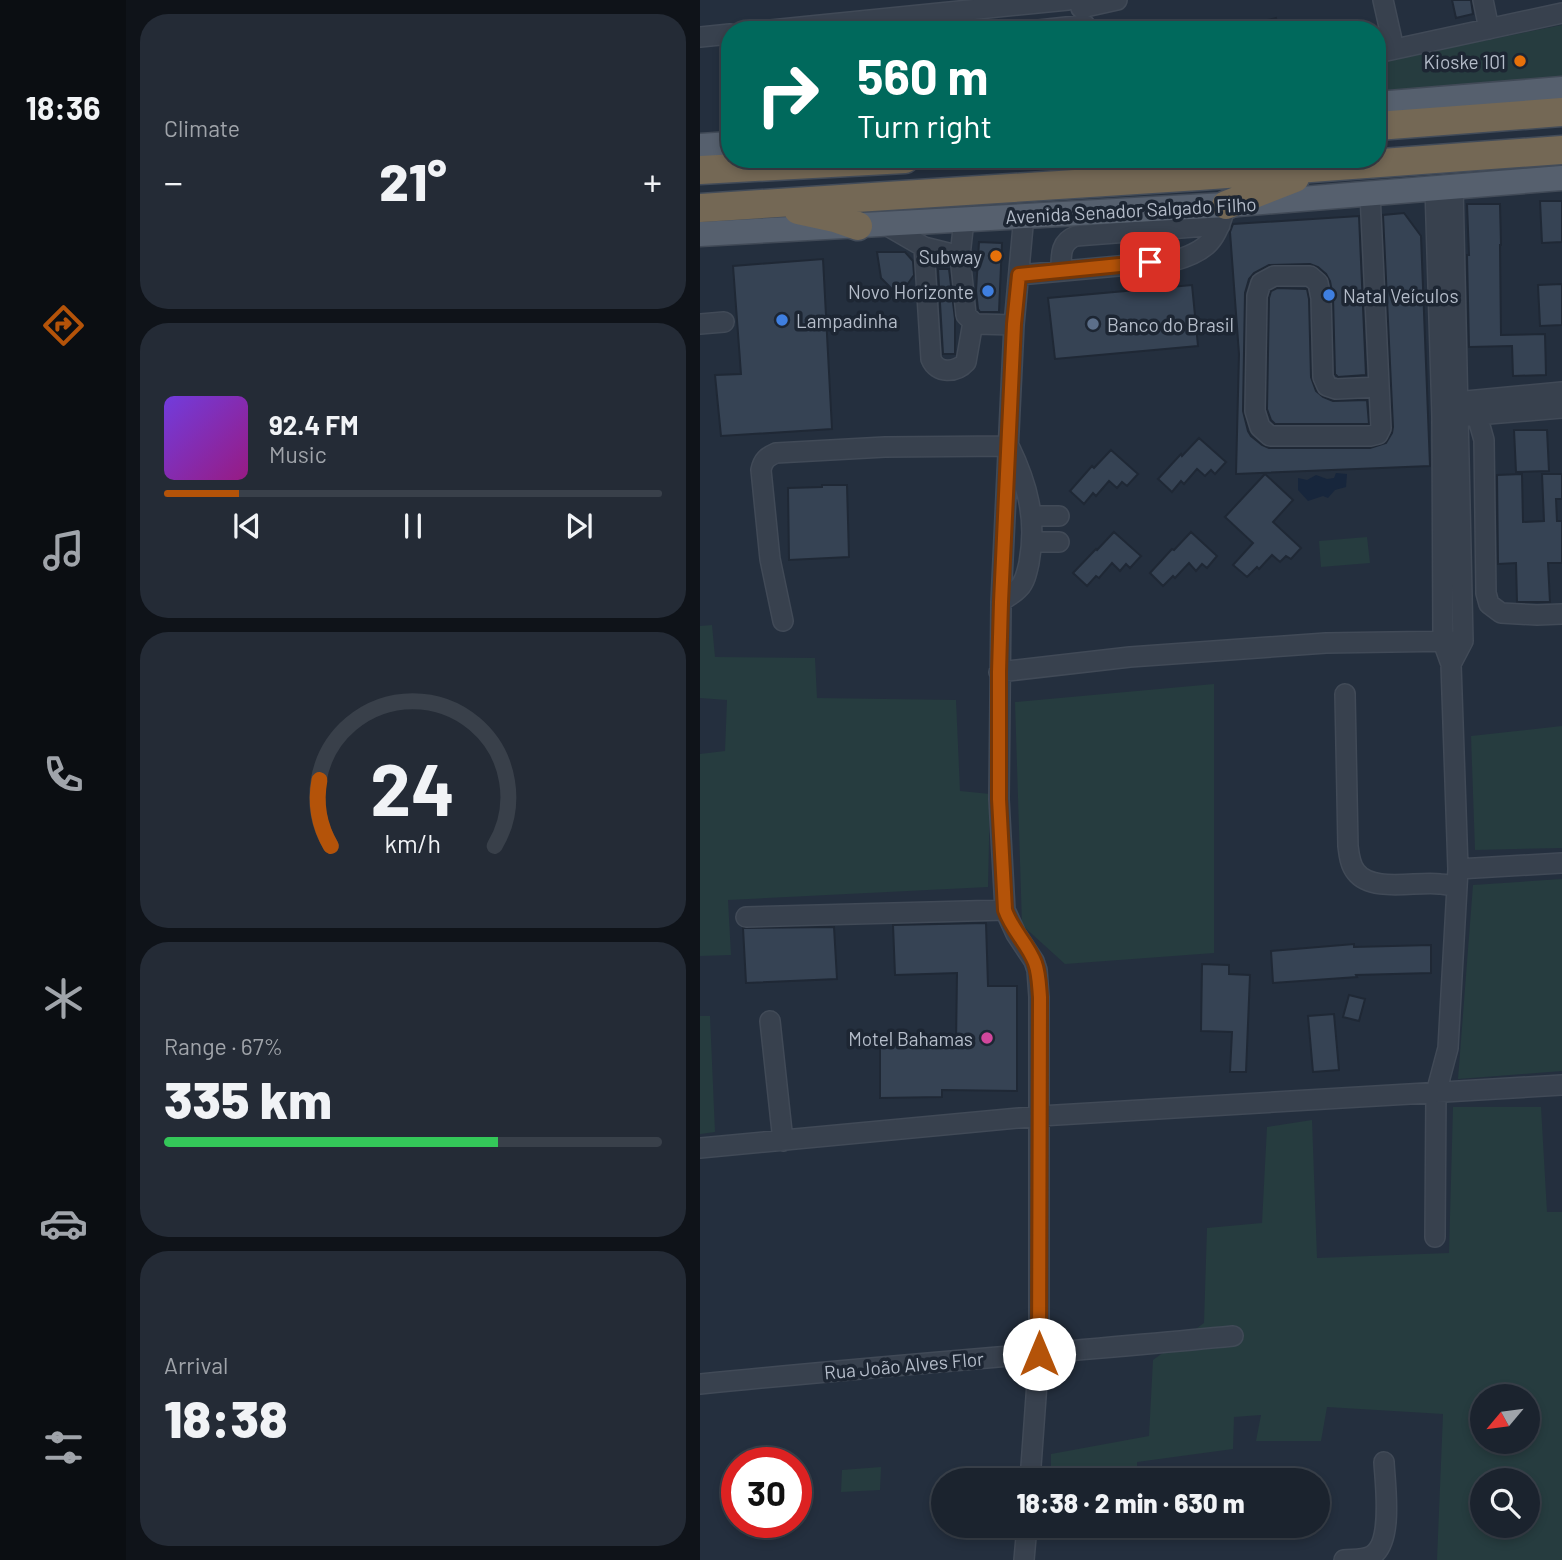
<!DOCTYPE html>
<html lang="en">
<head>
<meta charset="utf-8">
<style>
  body { margin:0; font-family:Barlow,sans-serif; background:#242b36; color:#f1f3f6; height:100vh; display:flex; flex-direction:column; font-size:26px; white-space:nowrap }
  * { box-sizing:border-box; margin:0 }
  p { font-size:23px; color:#a0a4aa }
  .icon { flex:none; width:38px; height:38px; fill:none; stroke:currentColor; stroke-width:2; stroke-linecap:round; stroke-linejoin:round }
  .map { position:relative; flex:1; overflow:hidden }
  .details { display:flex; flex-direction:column; gap:14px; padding:14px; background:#0f1319; width:574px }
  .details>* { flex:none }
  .hud { position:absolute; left:21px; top:21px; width:665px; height:147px; border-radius:28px; box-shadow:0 4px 10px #0003,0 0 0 2px #39404a; background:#00695c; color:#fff; overflow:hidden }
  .needle { width:46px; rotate:241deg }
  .buttons { position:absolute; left:770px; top:1384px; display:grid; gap:14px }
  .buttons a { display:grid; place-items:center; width:70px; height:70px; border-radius:50%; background:#1b232e; box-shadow:0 4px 10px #0003,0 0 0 2px #39404a; font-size:35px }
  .speed { position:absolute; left:21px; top:1447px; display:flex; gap:14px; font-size:35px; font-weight:700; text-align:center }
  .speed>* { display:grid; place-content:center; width:91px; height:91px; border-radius:50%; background:#1b232e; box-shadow:0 4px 10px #0003,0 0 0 2px #39404a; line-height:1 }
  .speed .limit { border:10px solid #d22; background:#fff; color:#111 }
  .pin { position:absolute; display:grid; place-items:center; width:60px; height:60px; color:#fff; margin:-30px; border-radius:14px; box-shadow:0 4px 10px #0006 }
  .me { position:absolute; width:77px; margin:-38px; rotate:0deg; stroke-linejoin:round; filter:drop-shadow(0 0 5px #0008) }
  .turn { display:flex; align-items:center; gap:24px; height:147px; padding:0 21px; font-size:32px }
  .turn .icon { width:91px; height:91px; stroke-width:2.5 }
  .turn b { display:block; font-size:49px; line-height:60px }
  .big { font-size:52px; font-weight:800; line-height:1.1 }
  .details .card { flex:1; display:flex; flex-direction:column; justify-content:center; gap:10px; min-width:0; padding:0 24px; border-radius:28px; background:#242b36 }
  .details .dial { align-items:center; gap:0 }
  .dial svg { height:182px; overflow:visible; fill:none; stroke:#39404a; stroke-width:7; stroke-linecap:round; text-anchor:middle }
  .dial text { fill:#f1f3f6; stroke:none }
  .song { display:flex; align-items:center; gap:21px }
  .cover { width:84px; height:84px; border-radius:10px; background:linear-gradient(135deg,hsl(260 70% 55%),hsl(310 70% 35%)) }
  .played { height:7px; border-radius:4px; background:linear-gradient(90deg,#b45309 15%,#39404a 15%) }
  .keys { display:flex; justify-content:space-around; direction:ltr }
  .heat { display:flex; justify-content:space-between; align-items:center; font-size:38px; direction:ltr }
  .charge { height:10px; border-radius:5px; background:linear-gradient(90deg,#34c759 67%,#39404a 0) }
  .trip { position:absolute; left:231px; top:1468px; width:399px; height:70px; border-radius:35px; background:#1b232e; box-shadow:0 4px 10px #0003,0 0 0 2px #39404a; font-weight:800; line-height:70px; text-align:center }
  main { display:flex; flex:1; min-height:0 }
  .dock { display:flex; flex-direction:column; width:126px; justify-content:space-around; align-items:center; background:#0b0e12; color:#a0a4aa }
  .dock .icon { width:49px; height:49px }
  .dock .active { color:#b45309 }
  .dock b { font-size:32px; color:#f1f3f6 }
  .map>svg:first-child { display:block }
</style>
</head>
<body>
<main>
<nav class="dock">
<b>18:36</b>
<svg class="icon active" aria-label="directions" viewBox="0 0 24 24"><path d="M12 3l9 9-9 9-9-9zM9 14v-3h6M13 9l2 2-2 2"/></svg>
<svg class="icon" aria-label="music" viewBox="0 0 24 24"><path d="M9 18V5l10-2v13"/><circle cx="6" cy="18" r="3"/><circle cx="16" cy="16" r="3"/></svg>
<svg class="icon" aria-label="phone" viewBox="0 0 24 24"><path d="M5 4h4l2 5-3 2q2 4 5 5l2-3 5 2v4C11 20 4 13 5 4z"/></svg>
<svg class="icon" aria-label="climate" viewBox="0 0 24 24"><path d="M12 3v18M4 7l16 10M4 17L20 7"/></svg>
<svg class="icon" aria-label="car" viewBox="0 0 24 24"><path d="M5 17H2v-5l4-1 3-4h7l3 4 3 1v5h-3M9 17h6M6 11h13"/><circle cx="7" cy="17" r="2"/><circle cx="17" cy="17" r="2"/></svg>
<svg class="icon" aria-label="filters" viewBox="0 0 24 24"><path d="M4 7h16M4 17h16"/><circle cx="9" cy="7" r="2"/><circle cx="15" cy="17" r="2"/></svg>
</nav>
<section class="details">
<div class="card"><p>Climate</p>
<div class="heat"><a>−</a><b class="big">21°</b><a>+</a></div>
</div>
<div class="card">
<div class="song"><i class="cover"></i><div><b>92.4 FM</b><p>Music</p></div></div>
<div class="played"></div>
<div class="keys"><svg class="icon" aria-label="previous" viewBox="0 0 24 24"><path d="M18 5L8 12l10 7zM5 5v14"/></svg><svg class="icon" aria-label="pause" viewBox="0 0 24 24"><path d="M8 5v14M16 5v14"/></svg><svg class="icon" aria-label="next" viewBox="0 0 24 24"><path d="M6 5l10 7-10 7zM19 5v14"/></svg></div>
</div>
<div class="card dial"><svg viewBox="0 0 100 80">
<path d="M14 69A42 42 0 1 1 86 69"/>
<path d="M14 69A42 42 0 0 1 9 40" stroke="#b45309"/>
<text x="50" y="56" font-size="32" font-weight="700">24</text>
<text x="50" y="72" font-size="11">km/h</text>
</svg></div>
<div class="card"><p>Range · 67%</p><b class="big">335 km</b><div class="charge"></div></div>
<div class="card"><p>Arrival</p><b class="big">18:38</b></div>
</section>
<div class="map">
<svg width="862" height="1560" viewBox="0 0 862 1560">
  <rect width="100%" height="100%" fill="#242f3e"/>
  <path fill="#263c3f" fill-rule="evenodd" d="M862,25V85L677,101V62Z
    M667,537L670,563L621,567L619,541Z
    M12,625L15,657L115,658L117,698L256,700L260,791L290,794L288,887L28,900L31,955L0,956V754L25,751L27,700L0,698V626Z
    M514,684V953L365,964L322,925L315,702Z
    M862,726V848L775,850L771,736Z
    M862,879V1071L758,1079L773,885Z
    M0,1016H10L15,1132L0,1134Z
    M753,1107H841L847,1212H862V1560H737L743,1414L627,1407L621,1441H556L561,1415L534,1417L533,1449L437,1462V1480H351V1454L449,1436L453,1360L504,1323L507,1228L562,1223L567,1127L612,1120L617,1258L749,1253ZM782,1396H828V1442H782ZM782,1480H828V1526H782Z
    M181,1467L180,1490L141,1492L142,1470Z"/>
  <path fill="#17263c" d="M636,473L647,474L646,487L635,490L628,498L623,496L608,501L598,490V478L607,480L616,475L627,479L634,478Z"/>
  <path fill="#364354" stroke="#1f2835" stroke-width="2" d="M752,0H771L773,14L756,18Z
    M576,18L578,30H543L542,26Z
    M840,201H862V242L842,243Z
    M767,204H800L801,245H800L801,335L845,334L846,375L813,376L812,346L769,347L767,255H769Z
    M704,213L721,236L730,466L536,474L539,354L530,232L533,224L659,216L666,375L638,377L635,374L633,297L630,281L626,274L618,267L610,264L569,265L554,273L549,279L545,293L543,411L548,431L551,436L562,445L569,448H670L686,443L692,433L693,427L683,215Z
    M279,242L302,243L299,312H280L278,309L276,291Z
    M177,252H205L213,261L214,275L199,296L181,278Z
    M123,259L132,429L21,436L15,375L41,374L33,266Z
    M238,269H249L255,319V354H243Z
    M862,284V325L840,326L838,285Z
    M492,285L498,346L355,359L348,298Z
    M577,288L607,289L609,299L611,377L616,391L623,397L633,401L667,400L669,424H575L571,420L567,409L569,298L571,291Z
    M814,430H847L849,471L816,472Z
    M499,438L526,462L515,474L511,470L505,476L497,469L484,484L481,481L472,492L458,479L481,454L482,456Z
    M411,450L438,474L427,486L422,482L417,488L409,481L396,496L393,493L384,504L370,491L392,466L394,468Z
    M565,474L593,500L573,522L601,548L591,559L586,556L580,562L572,555L559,569L557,567L547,577L533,565L553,543L525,517Z
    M822,474L823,522L844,521L842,474H862V499H856L857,521H862V563H848L850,602H817L816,563L798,564L797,475Z
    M122,485H147L149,557L89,560L88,488L122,487Z
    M414,532L441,556L430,568L426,564L420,571L412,563L399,578L396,576L387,586L373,573L396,549L397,550Z
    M491,532L517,556L507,568L502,564L496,571L489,563L475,578L473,576L463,586L450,573L472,549L474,550Z
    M286,923L288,986H317V1091L242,1090V1097L180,1098V1045L256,1044L257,973L195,975L193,925Z
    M134,927L137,979L46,983L43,928Z
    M654,944V947L731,945V973L656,975L657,977L573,983L571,951Z
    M502,964L529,965V974L550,975L546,1072H530L532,1032L501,1031Z
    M649,995L665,999L659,1021L643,1017Z
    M634,1014L639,1070L613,1072L608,1016Z"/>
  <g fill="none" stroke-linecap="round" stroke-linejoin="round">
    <g stroke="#414a57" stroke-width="22">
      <path id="minor" d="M683,0L694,49
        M783,0L789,29
        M381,8L417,0
        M71,30L368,0
        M339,30L385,25
        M0,37L30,34
        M677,53L862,13
        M670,193L681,428L678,434L670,436H570L560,427L555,411L557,296L561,283L574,276H610L618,283L621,298L623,377L627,386L636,389L679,387
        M324,215L314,325L301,602L299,799L305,910L316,934L334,961L337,970L339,997V1355L330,1480
        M264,220L260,256L266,315L273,322L277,324L314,325
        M186,225L224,247L260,256
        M224,247L231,359C237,374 256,373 266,362L273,322
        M361,271C361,255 360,242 376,236L520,225
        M319,275L473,261C509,251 516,240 526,205
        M0,324L24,322
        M745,403L862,392
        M777,415L784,440L786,593L789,604L801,613L837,615L862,614
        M764,416L862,408
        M331,516H359
        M333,542H359
        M83,621L70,559L61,470C63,460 67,457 76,453L185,447L309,446C328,485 337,520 329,563C327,572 325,582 319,588C314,594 306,597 301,602
        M751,664L763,641L753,186
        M299,672L430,657L626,643L755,641
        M645,694L648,846C649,854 650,865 656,872C672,893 716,881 740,884C746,884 751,886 756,887
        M758,869L862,863
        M46,917L305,910
        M70,1021L83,1141
        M0,1148L340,1116L862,1085
        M735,1237L736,1093L748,1048L758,869L751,664L743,642L742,417L735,187
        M0,1384C177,1366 356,1353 533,1336
        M324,1560L327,1526
        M644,1560C653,1559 663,1560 671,1556C694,1544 685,1484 684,1462"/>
    </g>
    <g stroke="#414a57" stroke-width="27">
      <path id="major" d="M677,104L862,89
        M0,146L30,144
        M0,234L526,205L862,178"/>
    </g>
    <g stroke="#434c59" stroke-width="31">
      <path id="highway" d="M677,126L862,112
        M0,170L205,159
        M526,205L595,178
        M0,208L499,176L862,150
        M98,210L135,218L158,226"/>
    </g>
    <use href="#minor" stroke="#38414e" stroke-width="19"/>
    <use href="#major" stroke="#56606e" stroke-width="24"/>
    <use href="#highway" stroke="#746855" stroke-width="28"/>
  </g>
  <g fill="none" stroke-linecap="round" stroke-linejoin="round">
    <g stroke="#753606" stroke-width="18">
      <path id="route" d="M339,1354L340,997C339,986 339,974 335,963C328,944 312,930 305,910L299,799V672L301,602L314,324L319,275L450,262"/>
    </g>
    <use href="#route" stroke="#b45309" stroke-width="12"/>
  </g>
  <g fill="#e8710a" stroke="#1d2633" stroke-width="2.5">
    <circle cx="820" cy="61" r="7"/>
    <circle cx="296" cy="256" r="7"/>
  </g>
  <g fill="#3f7fe0" stroke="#1d2633" stroke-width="2.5">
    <circle cx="288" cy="291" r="7"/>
    <circle cx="629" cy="295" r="7"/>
    <circle cx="82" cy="320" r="7"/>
  </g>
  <circle fill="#5c6f8a" stroke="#1d2633" stroke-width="2.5" cx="393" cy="324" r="7"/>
  <circle fill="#d1479c" stroke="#1d2633" stroke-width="2.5" cx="287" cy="1038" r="7"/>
  <g text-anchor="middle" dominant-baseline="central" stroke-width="7" stroke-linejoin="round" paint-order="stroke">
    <g font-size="19" fill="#b4bcc9" stroke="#1d2633" text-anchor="end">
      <text x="806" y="61">Kioske 101</text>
      <text x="282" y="256">Subway</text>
      <text x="274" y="291">Novo Horizonte</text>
      <text x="643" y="295" text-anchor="start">Natal Veículos</text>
      <text x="96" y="320" text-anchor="start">Lampadinha</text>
      <text x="407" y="324" text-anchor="start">Banco do Brasil</text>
      <text x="273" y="1038">Motel Bahamas</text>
    </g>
    <g font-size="19" fill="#b4bcc9" stroke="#1d2633">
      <text transform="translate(431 210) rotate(-3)">Avenida Senador Salgado Filho</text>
      <text transform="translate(204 1365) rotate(-5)">Rua João Alves Flor</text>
    </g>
  </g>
</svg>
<div class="buttons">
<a><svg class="needle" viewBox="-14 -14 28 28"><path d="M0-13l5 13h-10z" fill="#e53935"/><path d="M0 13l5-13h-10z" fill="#a0a4aa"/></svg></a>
<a><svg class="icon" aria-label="search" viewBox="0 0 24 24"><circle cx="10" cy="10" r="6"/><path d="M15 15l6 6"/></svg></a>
</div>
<div class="speed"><div class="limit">30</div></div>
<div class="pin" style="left:450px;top:262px;background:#d93025"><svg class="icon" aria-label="arrive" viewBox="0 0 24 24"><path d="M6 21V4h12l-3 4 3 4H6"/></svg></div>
<svg class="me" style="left:339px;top:1354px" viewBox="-20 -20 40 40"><circle r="19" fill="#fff"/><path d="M0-13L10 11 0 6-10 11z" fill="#b45309"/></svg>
<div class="trip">18:38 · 2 min · 630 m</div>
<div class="hud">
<div class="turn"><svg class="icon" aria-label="right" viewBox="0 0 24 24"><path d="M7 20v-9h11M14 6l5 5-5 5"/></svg><div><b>560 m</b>Turn right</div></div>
</div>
</div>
</main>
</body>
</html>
